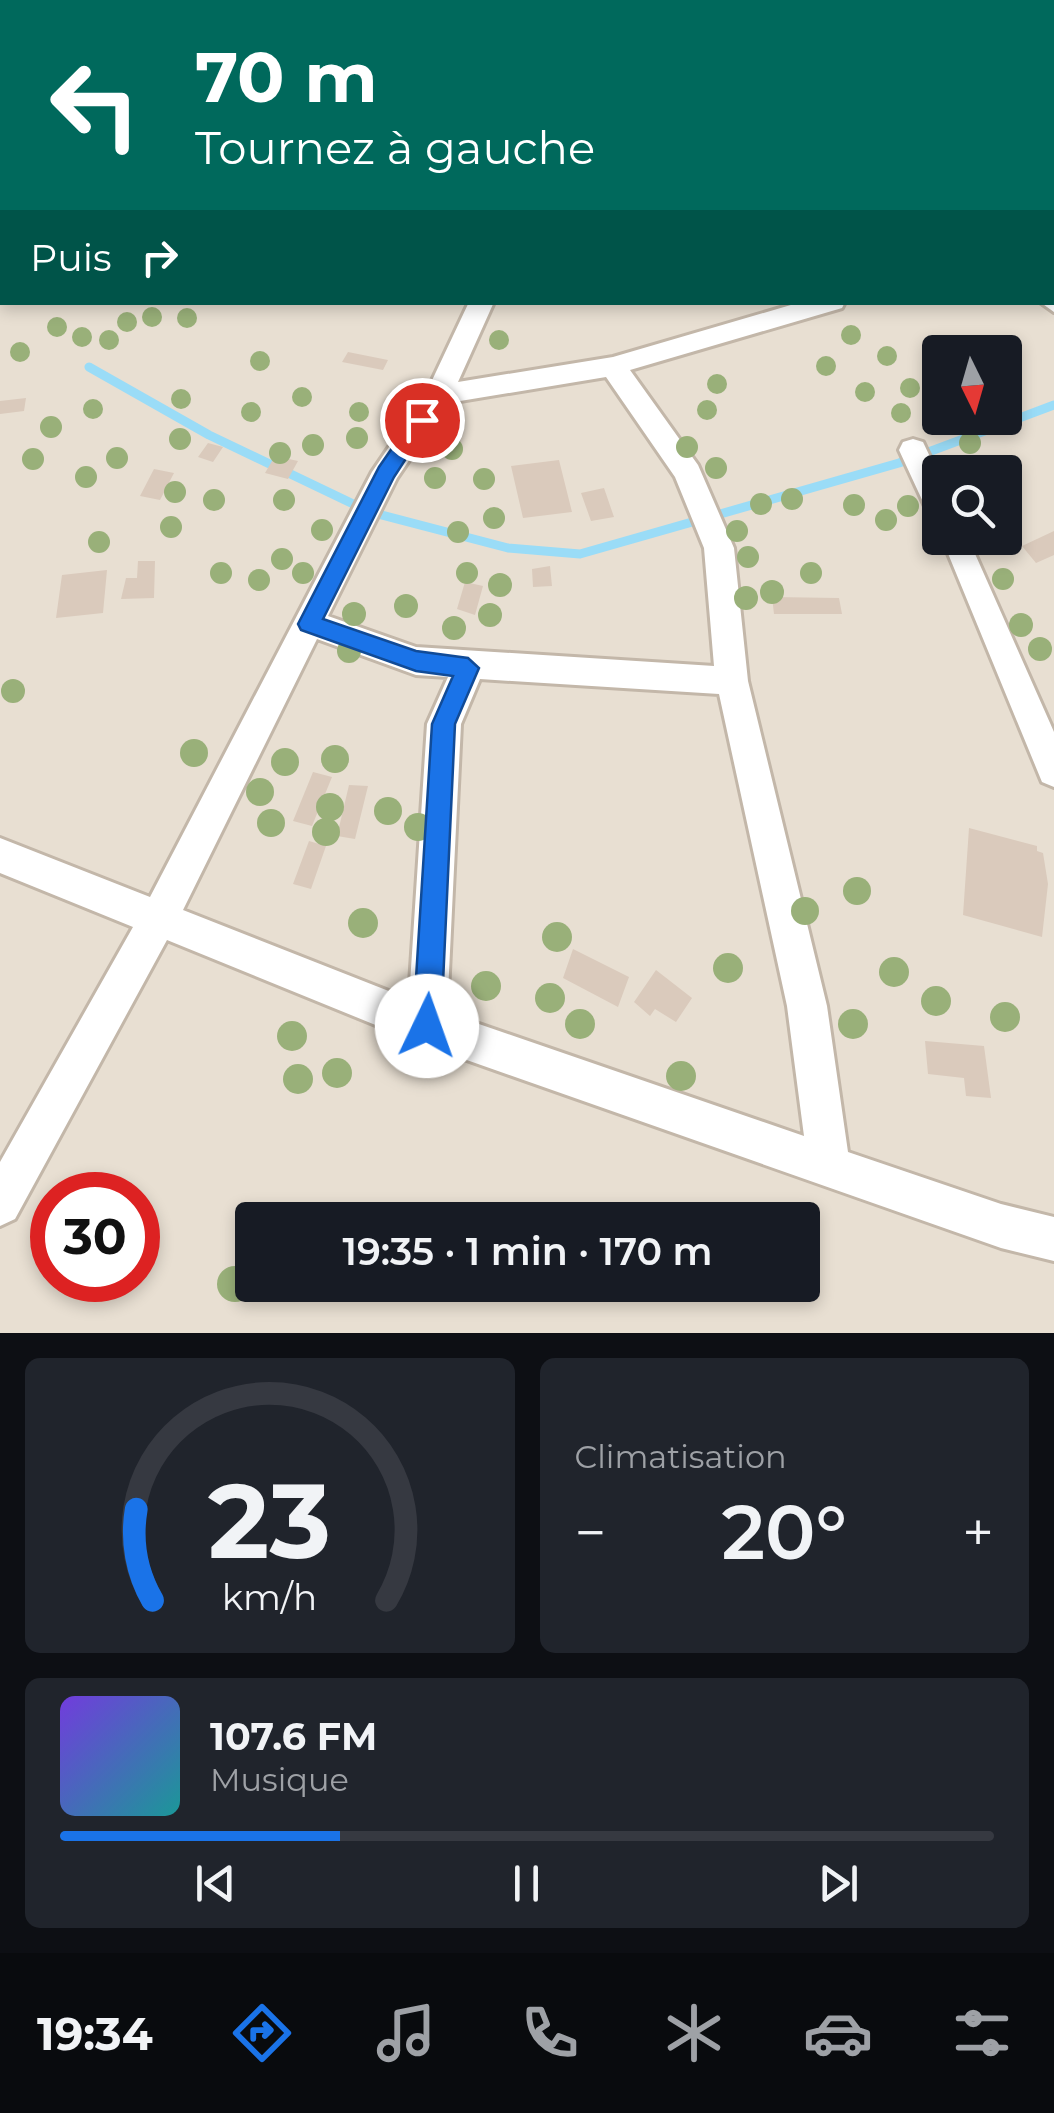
<!DOCTYPE html>
<html lang="fr">
<head>
<meta charset="utf-8">
<style>
  body { margin:0; font-family:Montserrat,sans-serif; background:#20242c; color:#f1f3f6; height:100vh; display:flex; flex-direction:column; font-size:38px; white-space:nowrap }
  * { box-sizing:border-box; margin:0 }
  p { font-size:32px; color:#9ea1a6 }
  .icon { flex:none; width:55px; height:55px; fill:none; stroke:currentColor; stroke-width:2; stroke-linecap:round; stroke-linejoin:round }
  .map { position:relative; height:1333px; overflow:hidden }
  .sheet { display:flex; flex-direction:column; gap:25px; padding:25px; background:#0d0f14; flex:1 }
  .sheet>* { flex:none }
  .guide { position:absolute; left:0px; top:0px; width:1055px; height:305px; box-shadow:0 5px 15px #0003; background:#00695c; color:#fff; overflow:hidden }
  .needle { width:65px; rotate:175deg }
  .controls { position:absolute; left:922px; top:335px; display:grid; gap:20px }
  .controls a { display:grid; place-items:center; width:100px; height:100px; border-radius:10px; background:#171b24; box-shadow:0 5px 15px #0003; font-size:50px }
  .speed { position:absolute; left:30px; top:1172px; display:flex; gap:20px; font-size:50px; font-weight:700; text-align:center }
  .speed>* { display:grid; place-content:center; width:130px; height:130px; border-radius:50%; background:#171b24; box-shadow:0 5px 15px #0003; line-height:1 }
  .speed .limit { border:15px solid #d22; background:#fff; color:#111 }
  .pin { position:absolute; display:grid; place-items:center; width:85px; height:85px; color:#fff; margin:-42px; border:5px solid #fff; border-radius:50%; box-shadow:0 2px 10px #0007 }
  .me { position:absolute; width:110px; margin:-55px; rotate:3deg; stroke-linejoin:round; filter:drop-shadow(0 0 8px #0008) }
  .turn { display:flex; align-items:center; gap:35px; height:210px; padding:0 30px; font-size:45px }
  .turn .icon { width:130px; height:130px; stroke-width:2.5 }
  .turn b { display:block; font-size:70px; line-height:85px }
  .then { display:flex; align-items:center; height:95px; padding:0 30px; background:#0003; gap:20px; font-size:38px }
  .big { font-size:75px; font-weight:600; line-height:1.1 }
  .sheet .tile { flex:1; display:flex; flex-direction:column; justify-content:center; gap:15px; min-width:0; padding:0 35px; border-radius:15px; background:#20242c }
  .sheet .dial { align-items:center; gap:0 }
  .dial svg { height:260px; overflow:visible; fill:none; stroke:#363941; stroke-width:7; stroke-linecap:round; text-anchor:middle }
  .dial text { fill:#f1f3f6; stroke:none }
  .song { display:flex; align-items:center; gap:30px }
  .cover { width:120px; height:120px; border-radius:15px; background:linear-gradient(135deg,hsl(260 70% 55%),hsl(180 70% 35%)) }
  .played { height:10px; border-radius:5px; background:linear-gradient(90deg,#1a73e8 30%,#363941 30%) }
  .keys { display:flex; justify-content:space-around; direction:ltr }
  .heat { display:flex; justify-content:space-between; align-items:center; font-size:55px; direction:ltr }
  .sheet .tiles { flex:1; display:grid; gap:25px; grid-template-columns:1fr 1fr }
  .tile:last-child { grid-column:span 2 }
  .trip { position:absolute; left:235px; top:1202px; width:585px; height:100px; border-radius:10px; background:#171b24; box-shadow:0 5px 15px #0003; font-weight:600; line-height:100px; text-align:center }
  .dock { display:flex; height:160px; justify-content:space-around; align-items:center; background:#090b0e; color:#9ea1a6 }
  .dock .icon { width:70px; height:70px }
  .dock .on { color:#1a73e8 }
  .dock b { font-size:45px; color:#f1f3f6 }
  .map>svg:first-child { display:block }
</style>
</head>
<body>
<div class="map">
<svg width="1054" height="1333" viewBox="0 0 1054 1333">
  <rect width="100%" height="100%" fill="#f4ede4"/>
  <path fill="#e8dfd2" fill-rule="evenodd" d="M0,0H1054V1333H0ZM2,2H1052V302H2ZM940,352H1005V418H940ZM940,472H1005V538H940ZM52,1195H138V1280H52ZM252,1220H802V1285H252Z"/>
  <g fill="none" stroke-linecap="round" stroke-linejoin="round">
    <path stroke="#9adcf7" stroke-width="8" d="M503,0L515,2
      M999,0L1003,2
      M969,2L980,0
      M1052,168L1054,174"/>
    <path stroke="#9adcf7" stroke-width="9" d="M89,367L209,435L370,512L508,548L580,554L899,463L1054,405"/>
  </g>
  <path fill="#dacabc" d="M348,352L388,360L383,370L342,362Z
    M26,398L24,411L0,414V401Z
    M208,443L223,447L213,462L198,457Z
    M275,456L298,461L288,479L265,473Z
    M559,460L572,512L523,518L511,466Z
    M154,469L174,473L160,500L140,496Z
    M604,488L614,517L591,521L581,493Z
    M1054,531V555L1036,563L1022,546Z
    M138,561H155L154,598L121,599L126,578H137Z
    M550,566L552,586L533,587L532,569Z
    M107,570L103,613L56,618L62,575Z
    M465,582L483,586L475,615L457,609Z
    M772,597L839,598L842,614H774Z
    M313,772L332,777L312,826L293,821Z
    M349,785L368,786L355,839L337,836Z
    M969,828L1037,846V851L1043,853L1048,884L1042,937L963,915Z
    M309,841L326,846L311,889L293,884Z
    M573,949L629,977L618,1007L563,978Z
    M656,970L692,998L676,1022L655,1009L650,1016L634,1002Z
    M925,1041L984,1046L991,1098L966,1096L964,1078L928,1074Z"/>
  <g fill="none" stroke-linecap="round" stroke-linejoin="round">
    <g stroke="#c3b7a9" stroke-width="6">
      <path id="minor" d="M861,0H882L884,2H863Z
        M1010,0H1030V2H1011Z
        M1052,91H1054V108H1052Z
        M1052,222H1054V238H1052Z
        M0,225H2V241H0Z
        M1052,293H1054V312L1040,302H1052Z
        M469,302H494L458,382L613,357L801,302H845L842,308L630,370L698,465L734,548L748,681L827,1006L848,1152L1001,1204L1054,1217V1261L1001,1248L427,1046L167,940L15,1219L0,1226V1162L133,927L0,873V838L150,897L372,472L427,391ZM606,377L675,477L704,548L714,666L416,647L328,616L397,478L448,403ZM317,639L416,675L448,677L427,724L409,999L183,910ZM480,679L719,694L787,1006L804,1136L447,1013L461,724Z
        M913,439L923,442L940,478V521L930,517L899,450L903,442Z
        M940,534L968,538L1054,732V787L1042,782Z"/>
    </g>
    <g stroke="#efaf57" stroke-width="5">
      <path id="major" d="M1054,71V87L1052,88V72Z
        M0,79H2V95H0Z"/>
    </g>
    <use href="#minor" fill="#fff" fill-rule="evenodd"/>
    <use href="#major" fill="#ffd392" fill-rule="evenodd"/>
  </g>
  <g fill="#99b079">
    <circle cx="152" cy="317" r="10"/>
    <circle cx="187" cy="318" r="10"/>
    <circle cx="127" cy="322" r="10"/>
    <circle cx="57" cy="327" r="10"/>
    <circle cx="851" cy="335" r="10"/>
    <circle cx="82" cy="337" r="10"/>
    <circle cx="109" cy="340" r="10"/>
    <circle cx="499" cy="340" r="10"/>
    <circle cx="20" cy="352" r="10"/>
    <circle cx="887" cy="356" r="10"/>
    <circle cx="260" cy="361" r="10"/>
    <circle cx="826" cy="366" r="10"/>
    <circle cx="717" cy="384" r="10"/>
    <circle cx="910" cy="388" r="10"/>
    <circle cx="865" cy="392" r="10"/>
    <circle cx="302" cy="397" r="10"/>
    <circle cx="181" cy="399" r="10"/>
    <circle cx="93" cy="409" r="10"/>
    <circle cx="707" cy="410" r="10"/>
    <circle cx="251" cy="412" r="10"/>
    <circle cx="359" cy="412" r="10"/>
    <circle cx="901" cy="413" r="10"/>
    <circle cx="51" cy="427" r="11"/>
    <circle cx="357" cy="438" r="11"/>
    <circle cx="180" cy="439" r="11"/>
    <circle cx="970" cy="443" r="11"/>
    <circle cx="313" cy="445" r="11"/>
    <circle cx="687" cy="447" r="11"/>
    <circle cx="452" cy="449" r="11"/>
    <circle cx="280" cy="453" r="11"/>
    <circle cx="117" cy="458" r="11"/>
    <circle cx="33" cy="459" r="11"/>
    <circle cx="716" cy="468" r="11"/>
    <circle cx="86" cy="477" r="11"/>
    <circle cx="435" cy="478" r="11"/>
    <circle cx="484" cy="479" r="11"/>
    <circle cx="175" cy="492" r="11"/>
    <circle cx="792" cy="499" r="11"/>
    <circle cx="214" cy="500" r="11"/>
    <circle cx="284" cy="500" r="11"/>
    <circle cx="761" cy="504" r="11"/>
    <circle cx="854" cy="505" r="11"/>
    <circle cx="908" cy="506" r="11"/>
    <circle cx="494" cy="518" r="11"/>
    <circle cx="886" cy="520" r="11"/>
    <circle cx="171" cy="527" r="11"/>
    <circle cx="322" cy="530" r="11"/>
    <circle cx="737" cy="531" r="11"/>
    <circle cx="458" cy="532" r="11"/>
    <circle cx="99" cy="542" r="11"/>
    <circle cx="748" cy="557" r="11"/>
    <circle cx="282" cy="559" r="11"/>
    <circle cx="221" cy="573" r="11"/>
    <circle cx="303" cy="573" r="11"/>
    <circle cx="467" cy="573" r="11"/>
    <circle cx="811" cy="573" r="11"/>
    <circle cx="1003" cy="579" r="11"/>
    <circle cx="259" cy="580" r="11"/>
    <circle cx="500" cy="585" r="12"/>
    <circle cx="772" cy="592" r="12"/>
    <circle cx="746" cy="598" r="12"/>
    <circle cx="406" cy="606" r="12"/>
    <circle cx="354" cy="614" r="12"/>
    <circle cx="490" cy="615" r="12"/>
    <circle cx="1021" cy="625" r="12"/>
    <circle cx="454" cy="628" r="12"/>
    <circle cx="1040" cy="649" r="12"/>
    <circle cx="349" cy="651" r="12"/>
    <circle cx="13" cy="691" r="12"/>
    <circle cx="194" cy="753" r="14"/>
    <circle cx="335" cy="759" r="14"/>
    <circle cx="285" cy="762" r="14"/>
    <circle cx="260" cy="792" r="14"/>
    <circle cx="330" cy="807" r="14"/>
    <circle cx="388" cy="811" r="14"/>
    <circle cx="271" cy="823" r="14"/>
    <circle cx="418" cy="827" r="14"/>
    <circle cx="326" cy="832" r="14"/>
    <circle cx="857" cy="891" r="14"/>
    <circle cx="805" cy="911" r="14"/>
    <circle cx="363" cy="923" r="15"/>
    <circle cx="557" cy="937" r="15"/>
    <circle cx="728" cy="968" r="15"/>
    <circle cx="894" cy="972" r="15"/>
    <circle cx="486" cy="986" r="15"/>
    <circle cx="550" cy="998" r="15"/>
    <circle cx="936" cy="1001" r="15"/>
    <circle cx="1005" cy="1017" r="15"/>
    <circle cx="580" cy="1024" r="15"/>
    <circle cx="853" cy="1024" r="15"/>
    <circle cx="292" cy="1036" r="15"/>
    <circle cx="337" cy="1073" r="15"/>
    <circle cx="681" cy="1076" r="15"/>
    <circle cx="298" cy="1079" r="15"/>
    <circle cx="235" cy="1284" r="18"/>
  </g>
  <path fill="#1a73e8" stroke="#114b97" stroke-width="2.5" d="M422,413L431,420L394,477L323,619L416,651L468,658L479,668L455,724L441,1026L437,1036L427,1040L417,1036L413,1026L432,724L453,676L416,671L301,630L298,624L379,467L415,415Z"/>
</svg>
<div class="controls">
<a><svg class="needle" viewBox="-14 -14 28 28"><path d="M0-13l5 13h-10z" fill="#e53935"/><path d="M0 13l5-13h-10z" fill="#9ea1a6"/></svg></a>
<a><svg class="icon" aria-label="search" viewBox="0 0 24 24"><circle cx="10" cy="10" r="6"/><path d="M15 15l6 6"/></svg></a>
</div>
<div class="speed"><div class="limit">30</div></div>
<div class="pin" style="left:422px;top:420px;background:#d93025"><svg class="icon" aria-label="arrive" viewBox="0 0 24 24"><path d="M6 21V4h12l-3 4 3 4H6"/></svg></div>
<svg class="me" style="left:427px;top:1026px" viewBox="-20 -20 40 40"><circle r="19" fill="#fff"/><path d="M0-13L10 11 0 6-10 11z" fill="#1a73e8"/></svg>
<div class="trip">19:35 · 1 min · 170 m</div>
<div class="guide">
<div class="turn"><svg class="icon" aria-label="left" viewBox="0 0 24 24"><path d="M17 20v-9H6M10 6l-5 5 5 5"/></svg><div><b>70 m</b>Tournez à gauche</div></div>
<div class="then">Puis<svg class="icon" aria-label="right" viewBox="0 0 24 24"><path d="M7 20v-9h11M14 6l5 5-5 5"/></svg></div>
</div>
</div>
<section class="sheet">
<div class="tiles">
<div class="tile dial"><svg viewBox="0 0 100 80">
<path d="M14 69A42 42 0 1 1 86 69"/>
<path d="M14 69A42 42 0 0 1 9 41" stroke="#1a73e8"/>
<text x="50" y="56" font-size="32" font-weight="700">23</text>
<text x="50" y="72" font-size="11">km/h</text>
</svg></div>
<div class="tile"><p>Climatisation</p>
<div class="heat"><a>−</a><b class="big">20°</b><a>+</a></div>
</div>
<div class="tile">
<div class="song"><i class="cover"></i><div><b>107.6 FM</b><p>Musique</p></div></div>
<div class="played"></div>
<div class="keys"><svg class="icon" aria-label="previous" viewBox="0 0 24 24"><path d="M18 5L8 12l10 7zM5 5v14"/></svg><svg class="icon" aria-label="pause" viewBox="0 0 24 24"><path d="M8 5v14M16 5v14"/></svg><svg class="icon" aria-label="next" viewBox="0 0 24 24"><path d="M6 5l10 7-10 7zM19 5v14"/></svg></div>
</div>
</div>
</section>
<nav class="dock">
<b>19:34</b>
<svg class="icon on" aria-label="directions" viewBox="0 0 24 24"><path d="M12 3l9 9-9 9-9-9zM9 14v-3h6M13 9l2 2-2 2"/></svg>
<svg class="icon" aria-label="music" viewBox="0 0 24 24"><path d="M9 18V5l10-2v13"/><circle cx="6" cy="18" r="3"/><circle cx="16" cy="16" r="3"/></svg>
<svg class="icon" aria-label="phone" viewBox="0 0 24 24"><path d="M5 4h4l2 5-3 2q2 4 5 5l2-3 5 2v4C11 20 4 13 5 4z"/></svg>
<svg class="icon" aria-label="climate" viewBox="0 0 24 24"><path d="M12 3v18M4 7l16 10M4 17L20 7"/></svg>
<svg class="icon" aria-label="car" viewBox="0 0 24 24"><path d="M5 17H2v-5l4-1 3-4h7l3 4 3 1v5h-3M9 17h6M6 11h13"/><circle cx="7" cy="17" r="2"/><circle cx="17" cy="17" r="2"/></svg>
<svg class="icon" aria-label="filters" viewBox="0 0 24 24"><path d="M4 7h16M4 17h16"/><circle cx="9" cy="7" r="2"/><circle cx="15" cy="17" r="2"/></svg>
</nav>
</body>
</html>
